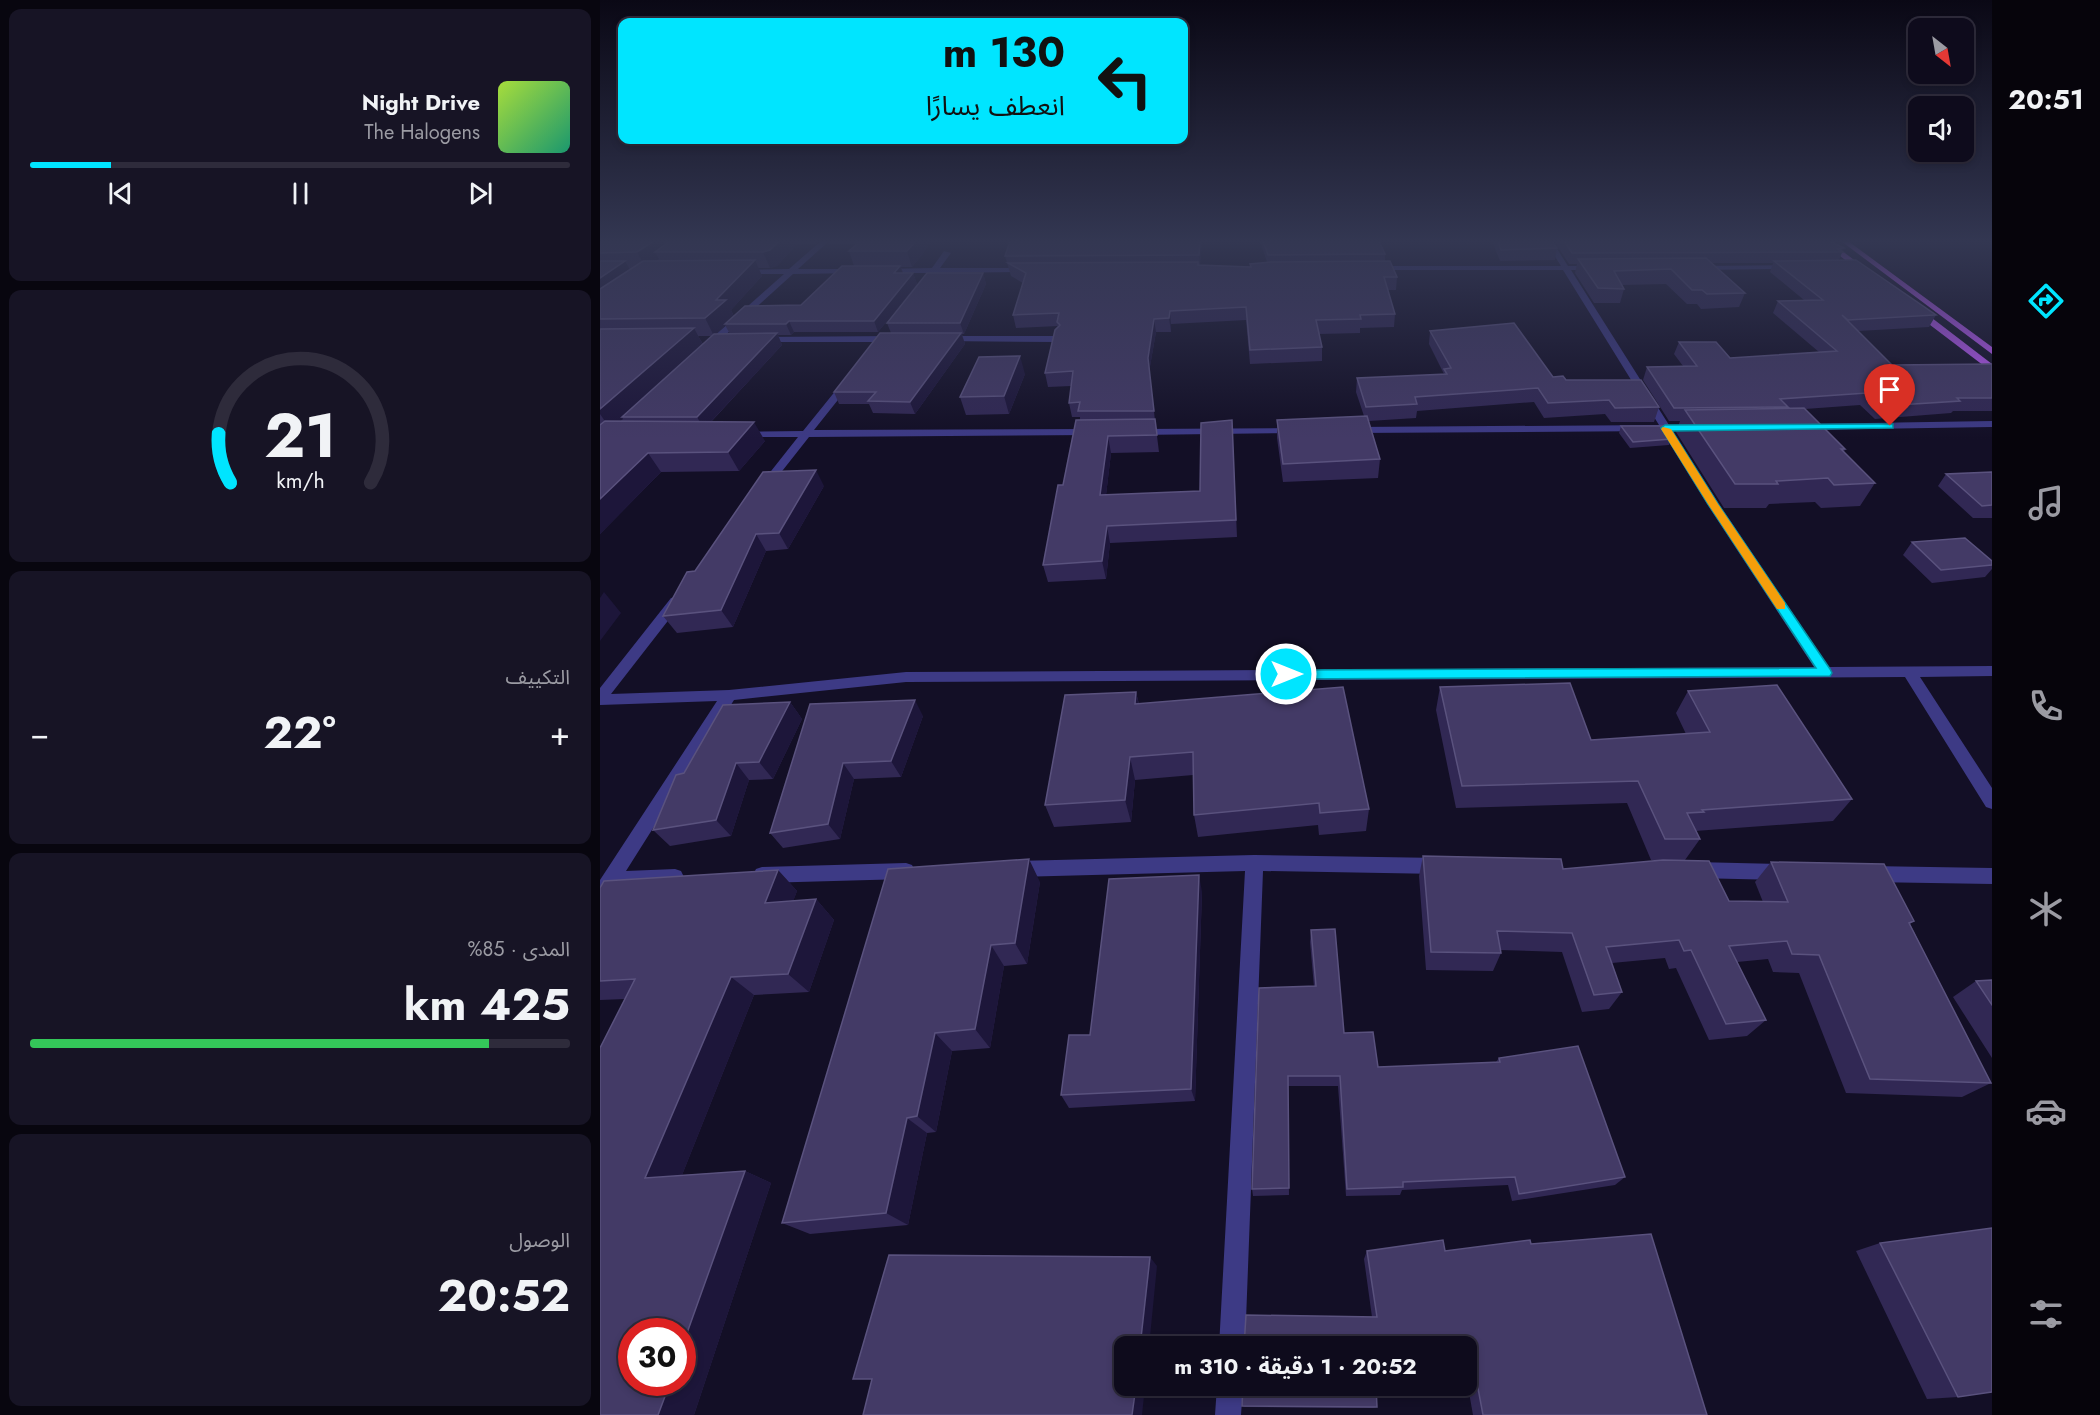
<!DOCTYPE html>
<html lang="ar">
<head>
<meta charset="utf-8">
<style>
  body { margin:0; font-family:Jost,"Noto Sans Arabic",sans-serif; background:#171425; color:#f1f3f6; direction:rtl; height:100vh; display:flex; flex-direction:column; font-size:22px; white-space:nowrap }
  * { box-sizing:border-box; margin:0 }
  p { font-size:20px; color:#9b9ba3 }
  .icon { flex:none; width:33px; height:33px; fill:none; stroke:currentColor; stroke-width:2; stroke-linecap:round; stroke-linejoin:round }
  .map { position:relative; flex:1; overflow:hidden; direction:ltr }
  .panel { display:flex; flex-direction:column; gap:9px; padding:9px; background:#08060f; width:600px }
  .panel>* { flex:none }
  .top-card { position:absolute; left:18px; top:18px; width:570px; height:126px; border-radius:12px; box-shadow:0 3px 9px #0003,0 0 0 2px #2e2b3b; direction:rtl; background:#00e5ff; color:#111; overflow:hidden }
  .needle { width:39px; rotate:149deg }
  .controls { position:absolute; left:1308px; top:18px; display:grid; gap:12px }
  .controls a { display:grid; place-items:center; width:66px; height:66px; border-radius:12px; background:#0e0b1c; box-shadow:0 3px 9px #0003,0 0 0 2px #2e2b3b; font-size:30px }
  .speed { position:absolute; left:18px; top:1318px; display:flex; gap:12px; font-size:30px; font-weight:700; text-align:center }
  .speed>* { display:grid; place-content:center; width:78px; height:78px; border-radius:50%; background:#0e0b1c; box-shadow:0 3px 9px #0003,0 0 0 2px #2e2b3b; line-height:1 }
  .speed .limit { border:9px solid #d22; background:#fff; color:#111 }
  .pin { position:absolute; display:grid; place-items:center; width:51px; height:51px; color:#fff; margin:-62px -26px; border-radius:50% 50% 50% 0; rotate:-45deg; box-shadow:0 0 6px #0007 }
  .pin .icon { rotate:45deg }
  .me { position:absolute; width:66px; margin:-33px; rotate:90deg; stroke-linejoin:round; filter:drop-shadow(0 0 4px #0008) }
  .turn { display:flex; align-items:center; gap:21px; height:126px; padding:0 24px; font-size:27px }
  .turn .icon { width:78px; height:78px; stroke-width:2.5 }
  .turn b { display:block; font-size:42px; line-height:51px }
  .big { font-size:45px; font-weight:700; line-height:1.1 }
  .panel .widget { flex:1; display:flex; flex-direction:column; justify-content:center; gap:9px; min-width:0; padding:0 21px; border-radius:12px; background:#171425 }
  .panel .dial { align-items:center; gap:0 }
  .dial svg { height:156px; overflow:visible; fill:none; stroke:#2e2b3b; stroke-width:7; stroke-linecap:round; text-anchor:middle }
  .dial text { fill:#f1f3f6; stroke:none }
  .song { display:flex; align-items:center; gap:18px }
  .cover { width:72px; height:72px; border-radius:9px; background:linear-gradient(135deg,hsl(80 70% 55%),hsl(160 70% 35%)) }
  .played { height:6px; border-radius:3px; background:linear-gradient(90deg,#00e5ff 15%,#2e2b3b 15%) }
  .keys { display:flex; justify-content:space-around; direction:ltr }
  .heat { display:flex; justify-content:space-between; align-items:center; font-size:33px; direction:ltr }
  .charge { height:9px; border-radius:4px; background:linear-gradient(90deg,#34c759 85%,#2e2b3b 0) }
  .trip { position:absolute; left:514px; top:1336px; width:363px; height:60px; border-radius:12px; background:#0e0b1c; box-shadow:0 3px 9px #0003,0 0 0 2px #2e2b3b; font-weight:700; line-height:60px; text-align:center; direction:rtl }
  main { display:flex; flex:1; min-height:0 }
  .dock { display:flex; flex-direction:column; width:108px; justify-content:space-around; align-items:center; background:#06040b; color:#9b9ba3 }
  .dock .icon { width:42px; height:42px }
  .dock .selected { color:#00e5ff }
  .dock b { font-size:27px; color:#f1f3f6 }
  .map>svg:first-child { display:block }
</style>
</head>
<body>
<main>
<nav class="dock">
<b>20:51</b>
<svg class="icon selected" aria-label="directions" viewBox="0 0 24 24"><path d="M12 3l9 9-9 9-9-9zM9 14v-3h6M13 9l2 2-2 2"/></svg>
<svg class="icon" aria-label="music" viewBox="0 0 24 24"><path d="M9 18V5l10-2v13"/><circle cx="6" cy="18" r="3"/><circle cx="16" cy="16" r="3"/></svg>
<svg class="icon" aria-label="phone" viewBox="0 0 24 24"><path d="M5 4h4l2 5-3 2q2 4 5 5l2-3 5 2v4C11 20 4 13 5 4z"/></svg>
<svg class="icon" aria-label="climate" viewBox="0 0 24 24"><path d="M12 3v18M4 7l16 10M4 17L20 7"/></svg>
<svg class="icon" aria-label="car" viewBox="0 0 24 24"><path d="M5 17H2v-5l4-1 3-4h7l3 4 3 1v5h-3M9 17h6M6 11h13"/><circle cx="7" cy="17" r="2"/><circle cx="17" cy="17" r="2"/></svg>
<svg class="icon" aria-label="filters" viewBox="0 0 24 24"><path d="M4 7h16M4 17h16"/><circle cx="9" cy="7" r="2"/><circle cx="15" cy="17" r="2"/></svg>
</nav>
<div class="map">
<svg width="1392" height="1415" viewBox="0 0 1392 1415">
  <rect width="100%" height="100%" fill="#130f26"/>
  <g fill="none" stroke-linecap="round" stroke-linejoin="round">
    <path fill="#3d3a85" fill-rule="evenodd" d="M221,241H229L198,269H258V273L193,274L110,349H104V345L184,274H138V270L189,269Z
      M945,241H952L968,266H996L1000,268L996,270H971L1069,425H1098L1103,428L1098,431H1073L1119,504L1229,667L1392,666V676L1320,677L1392,788V809L1386,807L1305,677L306,682L134,700L26,871L75,869L81,871L84,877L81,883L75,885L16,887L6,902L0,904V880L117,701L0,705V688L71,598L76,597L83,601L81,604L11,694L129,690L306,672L1214,667L1107,504L1062,431L753,433L748,430L753,427L1059,425L963,270H774L770,268L774,266H961Z
      M344,251L351,253L340,268H429L433,270L429,272L336,273L331,277L327,275L329,273H282L278,271L282,269L332,268Z
      M1194,265V269H1191L1098,270L1094,268L1098,266Z
      M345,336H457L461,339L457,342L342,341V337Z
      M159,337L294,336L298,339L294,342H156L155,340Z
      M245,379L253,381L214,430L492,429L497,432L492,435L209,437L168,489H160V485L198,437H141L136,434L137,432L203,431Z
      M1392,421V427L1203,430L1198,427L1203,424Z
      M696,428L701,431L700,433L537,435L532,432L537,429Z
      M654,855L840,858L846,861L849,866L846,871L840,874L663,871L645,1347H619L645,871L414,877L408,874L405,869L408,864L414,861Z
      M1095,862L1182,864L1188,866L1191,872L1188,878L1182,880L1095,878L1089,876L1086,870L1089,864Z
      M306,863L312,865L315,871L312,877L306,879L162,883L156,881L153,875L156,869L162,867Z
      M1269,866L1392,868V884L1269,882L1263,880L1260,874L1263,868Z
      M617,1386H643L641,1415H615Z"/>
    <path fill="#c25bff" fill-rule="evenodd" d="M1221,241H1229L1270,272L1263,274Z
      M1241,241H1248L1392,347V354Z
      M1313,308H1319L1392,364V372L1313,312Z"/>
  </g>
  <path fill="#312854" fill-rule="evenodd" d="M0,241H219L214,244L196,245L177,266L170,268H158L162,276L131,310L134,316L201,305L254,266L249,251L257,244H229L227,241H331L322,255L312,267H301L303,273H313L317,284L278,332H194L191,335H178L182,345L111,422L165,441L139,471L61,472L0,534ZM125,325L130,334H116ZM98,336H112L103,344Z
    M602,241L600,265L650,267L667,262L660,241H779L785,254V261L797,277L796,290H788L795,314L794,327L760,328V333L719,334L722,347V361L650,364L646,320L571,324V332H556L549,372L559,452L511,453L506,495L600,491L632,420L637,537L510,543L506,579L448,582L443,565L480,420V417H472L469,403L471,386L448,387L445,373L458,326L416,328L413,315L423,283L411,276L405,256Z
    M892,241H952L957,248L955,260L900,261Z
    M954,241H1234L1233,242L1244,248L1239,260L1336,315L1329,327L1258,331L1292,365L1392,364V411H1353L1351,413L1275,419L1260,405L1205,409L1245,449L1244,452L1275,483L1260,506L1221,508L1215,502L1169,504L1166,508H1124L1076,432L1080,421H1069L1043,380L1047,367L1083,366L1074,354L1079,342L1130,358L1219,352L1173,313L1178,301L1204,300L1170,272L1173,263H1111L1145,293L1139,307L1101,309L1097,304H1087L1066,284L1022,285L1024,289L1020,303H994L975,273L977,264H969Z
    M383,273L386,284L364,334H362L365,344L315,414L273,413L269,404H239L234,392L291,333L287,323Z
    M830,331L953,377L1059,407L1054,422H1011L1005,414L944,418L934,402L817,411L816,418L769,421L780,459L778,478L683,482L677,438V420L764,416L756,392L757,378L844,374L829,344Z
    M425,374L409,414L366,415L360,397Z
    M1021,426L1071,439L1069,445L1030,448L1019,433Z
    M1392,472V518H1373L1338,486L1346,474Z
    M224,486L188,549L166,551L133,627L77,633L63,616L95,571Z
    M1312,542L1392,561V569L1385,577L1332,583L1303,555Z
    M840,687L991,740L1086,734L1076,713L1088,691L1252,799L1233,821L1095,831L1100,839L1085,860H1051L1027,803L856,808L836,710Z
    M536,692L539,704L769,809L766,831L719,835L718,825L598,837L594,815L593,775L535,780L531,822L454,827L445,805Z
    M190,702L202,719L173,779L149,780L131,836L70,846L53,830L84,773Z
    M210,704L323,716L301,777L254,779L240,839L183,848L170,833Z
    M823,856L963,869L1129,901L1163,902L1155,882L1171,862L1314,921L1310,924L1391,1083L1362,1097L1246,1093L1199,973L1173,972L1168,959L1137,962L1166,1020L1147,1036L1109,1040L1076,968L1069,969L1065,958L1012,963L1022,992L1009,1009L982,1012L962,952L900,950L901,953L893,971L826,970L819,876Z
    M288,869L440,882L427,964L404,966L390,1048L352,1051L336,1132L327,1133L308,1225L210,1234L182,1223Z
    M178,870L197,891L193,901L216,899L234,920L209,992L154,995L82,1175L145,1171L171,1183L94,1415H0L25,999L0,1000V888Z
    M602,892L595,1101L469,1108L461,1095L490,1035Z
    M711,930L744,1033L778,1067L896,1062L899,1058L1025,1177L1015,1185L912,1201L908,1185L802,1190L800,1195L746,1196L738,1086H688L689,1195L653,1196L652,1189L714,987L710,942Z
    M1392,980V1058L1353,997L1376,981Z
    M1280,1243L1358,1397L1327,1399L1256,1251Z
    M931,1244L1107,1415H873L867,1381V1347L772,1317L764,1259L767,1251H845Z
    M642,1406L777,1407L773,1408L645,1407Z"/>
  <path fill="#1d163a" d="M54,241H85L55,252L59,259L46,268L37,252Z
    M179,241H194L196,245L177,266L170,268L163,252Z
    M212,241H219L214,244Z
    M316,241H331L322,255L312,267L307,251Z
    M600,241H602L600,265L599,255Z
    M155,260L162,276L131,310L134,317L114,336L105,318L116,300Z
    M25,261L34,277L0,302V278Z
    M300,266L304,276L294,273Z
    M313,273L317,284L278,332L274,321Z
    M383,273L386,284L364,334L360,323Z
    M570,311L571,324V332L569,318Z
    M554,319L556,332L549,372L556,425L548,358Z
    M189,321L194,332L191,335L186,324Z
    M94,328L103,345L22,417L23,419L11,430L0,414V409Z
    M177,333L182,345L104,429L97,417Z
    M361,333L365,344L315,414L310,402Z
    M420,356L425,374L409,414L404,396Z
    M154,422L165,441L139,471L128,452Z
    M508,436L511,453L504,512L500,495Z
    M48,453L61,472L0,534V499Z
    M216,470L224,486L188,549L179,533Z
    M507,526L510,543L506,579L502,561Z
    M156,534L166,551L133,627L121,610Z
    M4,592L21,613L0,641V598Z
    M536,692L541,715L535,704Z
    M315,700L323,716L301,777L291,761Z
    M190,702L202,719L173,779L159,762Z
    M530,757L535,780L531,822L525,800Z
    M136,763L149,780L131,836L116,820Z
    M243,763L254,779L240,839L228,824Z
    M429,859L440,882L427,964L415,943Z
    M178,870L197,891L185,923L165,903Z
    M599,875L602,892L595,1101L591,1089Z
    M216,899L234,920L209,992L188,974Z
    M391,945L404,966L390,1048L375,1029Z
    M131,977L154,995L76,1190L45,1178Z
    M335,1033L352,1051L336,1132L317,1116Z
    M307,1118L327,1133L308,1225L286,1213Z
    M145,1171L171,1183L94,1415H58L70,1383H82V1347Z
    M550,1257L557,1266L549,1347H540Z
    M536,1386H545L542,1415H532Z"/>
  <path fill="#433a66" stroke="#5a527e" stroke-width="1.5" d="M0,241H54L37,252L0,253Z
    M70,241H179L170,250L163,252H55Z
    M260,241H316L307,251H249Z
    M410,241H600L599,255L405,256Z
    M663,241H779L785,254L668,255Z
    M898,241H952L957,248L901,250Z
    M964,241H1230L1244,248L1238,249L1243,252L972,253Z
    M1106,258L1145,293L1107,294L1102,290H1092L1071,269L1014,271L1024,289L998,288L978,259Z
    M155,260L116,300H126L105,318L0,319V289L43,261Z
    M1256,260L1336,315L1248,320L1242,315L1292,365L1392,364V398H1357L1360,401L1282,406L1267,393L1180,399L1188,407L1074,408L1047,367L1097,366L1079,342H1116L1130,358L1237,351L1178,301L1223,300L1174,261Z
    M0,261H25L0,278Z
    M790,261L797,277H784L795,314L760,315L761,319L716,320L722,347L650,350L646,307L570,311L569,318L554,319L548,358L554,411H478L480,402L469,403L473,371L445,373L455,330L460,325L457,322L459,313L413,315L426,273L408,263L598,262V265L651,267L650,264L671,262Z
    M242,266H300L294,273H313L274,321H189L186,324H125L145,306L201,305Z
    M327,273H383L360,323H287Z
    M914,323L953,377L963,376L966,380H1041L1059,407L1015,408L1009,400L948,403L938,388L815,397L817,404L766,407L757,378L847,374L844,369L851,368L830,331Z
    M94,328L0,409V329Z
    M177,333L97,417H22L114,334Z
    M280,333H361L310,402L268,401L276,392H234Z
    M420,356L404,396L360,397L379,357Z
    M1204,408L1245,449H1241L1275,483L1234,485L1228,478L1176,481L1178,484H1135L1085,410Z
    M767,416L780,459L683,464L677,420Z
    M555,419L557,435L508,436L500,495L600,491L601,423L632,420L636,520L507,526L502,561L443,565L458,485H463L476,420Z
    M5,421L154,422L128,452L48,453L0,499V425Z
    M1021,426H1063L1071,439L1033,442Z
    M216,470L179,533L156,534L121,610L63,616L87,572L95,571L163,472Z
    M1392,472V505L1382,506L1346,474Z
    M1365,538L1392,561V565L1341,570L1312,542Z
    M970,683L991,740L1110,732L1088,691L1177,685L1252,799L1102,810L1104,812L1087,813L1100,839H1065L1038,781L862,786L840,687Z
    M743,687L769,809L720,813L719,803L594,815L593,752L530,757L525,800L445,805L465,695L536,692L535,704Z
    M315,700L291,761L243,763L228,824L170,833L210,704Z
    M190,702L159,762L136,763L116,820L53,830L76,775L84,773L123,705Z
    M823,856L961,859L963,869L1063,860L1109,861L1129,901L1188,902L1171,862L1284,864L1314,921L1309,923L1391,1083L1270,1079L1219,955L1192,954L1187,941L1129,946L1166,1020L1126,1024L1091,950L1084,951L1079,940L1006,947L1022,992L994,995L972,933L897,931L901,953L831,952Z
    M429,859L415,943L391,945L375,1029L335,1033L317,1116L307,1118L286,1213L182,1223L288,869Z
    M178,870L165,903L216,899L188,974L131,977L45,1178L145,1171L82,1347V1332H32V1383H70L58,1415H0V1048L35,979L0,981V888L4,881Z
    M599,875L591,1089L461,1095L469,1035H490L509,879Z
    M735,929L744,1033L773,1032L778,1067L900,1062L899,1058L978,1046L1025,1177L919,1194L915,1177L803,1182V1187L747,1189L740,1076H688L689,1188L652,1189L659,988L716,986L711,930Z
    M1392,980V1005L1376,981Z
    M1392,1228V1392L1358,1397L1280,1243Z
    M1051,1234L1107,1415H883L872,1356L867,1357V1347H644L646,1315L777,1317L767,1251L843,1240L845,1251L930,1240L931,1244Z
    M289,1255L550,1257L540,1347H525V1386H536L532,1415H263L272,1379H253Z
    M643,1386H776L777,1407L642,1406Z"/>
  <linearGradient id="sky" x2="0" y2="1"><stop stop-color="#0a0815"/><stop offset="0.55" stop-color="#333752"/><stop offset="1" stop-color="#333752" stop-opacity="0"/></linearGradient>
  <rect width="1392" height="439" fill="url(#sky)"/>
  <path fill="#00e5ff" stroke="#0095a6" stroke-width="1.5" d="M1290,424H1293V428L1072,431L1118,504L1230,669L1232,673L1230,676L686,679L680,674L686,670L1216,668L1108,504L1061,428L1065,425Z"/>
  <path fill="#f59e0b" d="M1063,427L1071,429L1118,504L1185,603V609H1177L1108,504L1061,429Z"/>
</svg>
<div class="controls">
<a><svg class="needle" viewBox="-14 -14 28 28"><path d="M0-13l5 13h-10z" fill="#e53935"/><path d="M0 13l5-13h-10z" fill="#9b9ba3"/></svg></a>
<a><svg class="icon" aria-label="sound" viewBox="0 0 24 24"><path d="M4 9h4l5-4v14l-5-4H4zM17 9q2 3 0 6"/></svg></a>
</div>
<div class="speed"><div class="limit">30</div></div>
<div class="pin" style="left:1290px;top:426px;background:#d93025"><svg class="icon" aria-label="arrive" viewBox="0 0 24 24"><path d="M6 21V4h12l-3 4 3 4H6"/></svg></div>
<svg class="me" style="left:686px;top:674px" viewBox="-20 -20 40 40"><circle r="17" fill="#00e5ff" stroke="#fff" stroke-width="3"/><path d="M0-11L8 9 0 5-8 9z" fill="#fff"/></svg>
<div class="trip">20:52 · 1 دقيقة · 310 m</div>
<div class="top-card">
<div class="turn"><svg class="icon" aria-label="left" viewBox="0 0 24 24"><path d="M17 20v-9H6M10 6l-5 5 5 5"/></svg><div><b>130 m</b>انعطف يسارًا</div></div>
</div>
</div>
<section class="panel">
<div class="widget">
<div class="song"><i class="cover"></i><div><b>Night Drive</b><p>The Halogens</p></div></div>
<div class="played"></div>
<div class="keys"><svg class="icon" aria-label="previous" viewBox="0 0 24 24"><path d="M18 5L8 12l10 7zM5 5v14"/></svg><svg class="icon" aria-label="pause" viewBox="0 0 24 24"><path d="M8 5v14M16 5v14"/></svg><svg class="icon" aria-label="next" viewBox="0 0 24 24"><path d="M6 5l10 7-10 7zM19 5v14"/></svg></div>
</div>
<div class="widget dial"><svg viewBox="0 0 100 80">
<path d="M14 69A42 42 0 1 1 86 69"/>
<path d="M14 69A42 42 0 0 1 8 44" stroke="#00e5ff"/>
<text x="50" y="56" font-size="32" font-weight="700">21</text>
<text x="50" y="72" font-size="11">km/h</text>
</svg></div>
<div class="widget"><p>التكييف</p>
<div class="heat"><a>−</a><b class="big">22°</b><a>+</a></div>
</div>
<div class="widget"><p>المدى · 85%</p><b class="big">425 km</b><div class="charge"></div></div>
<div class="widget"><p>الوصول</p><b class="big">20:52</b></div>
</section>
</main>
</body>
</html>
